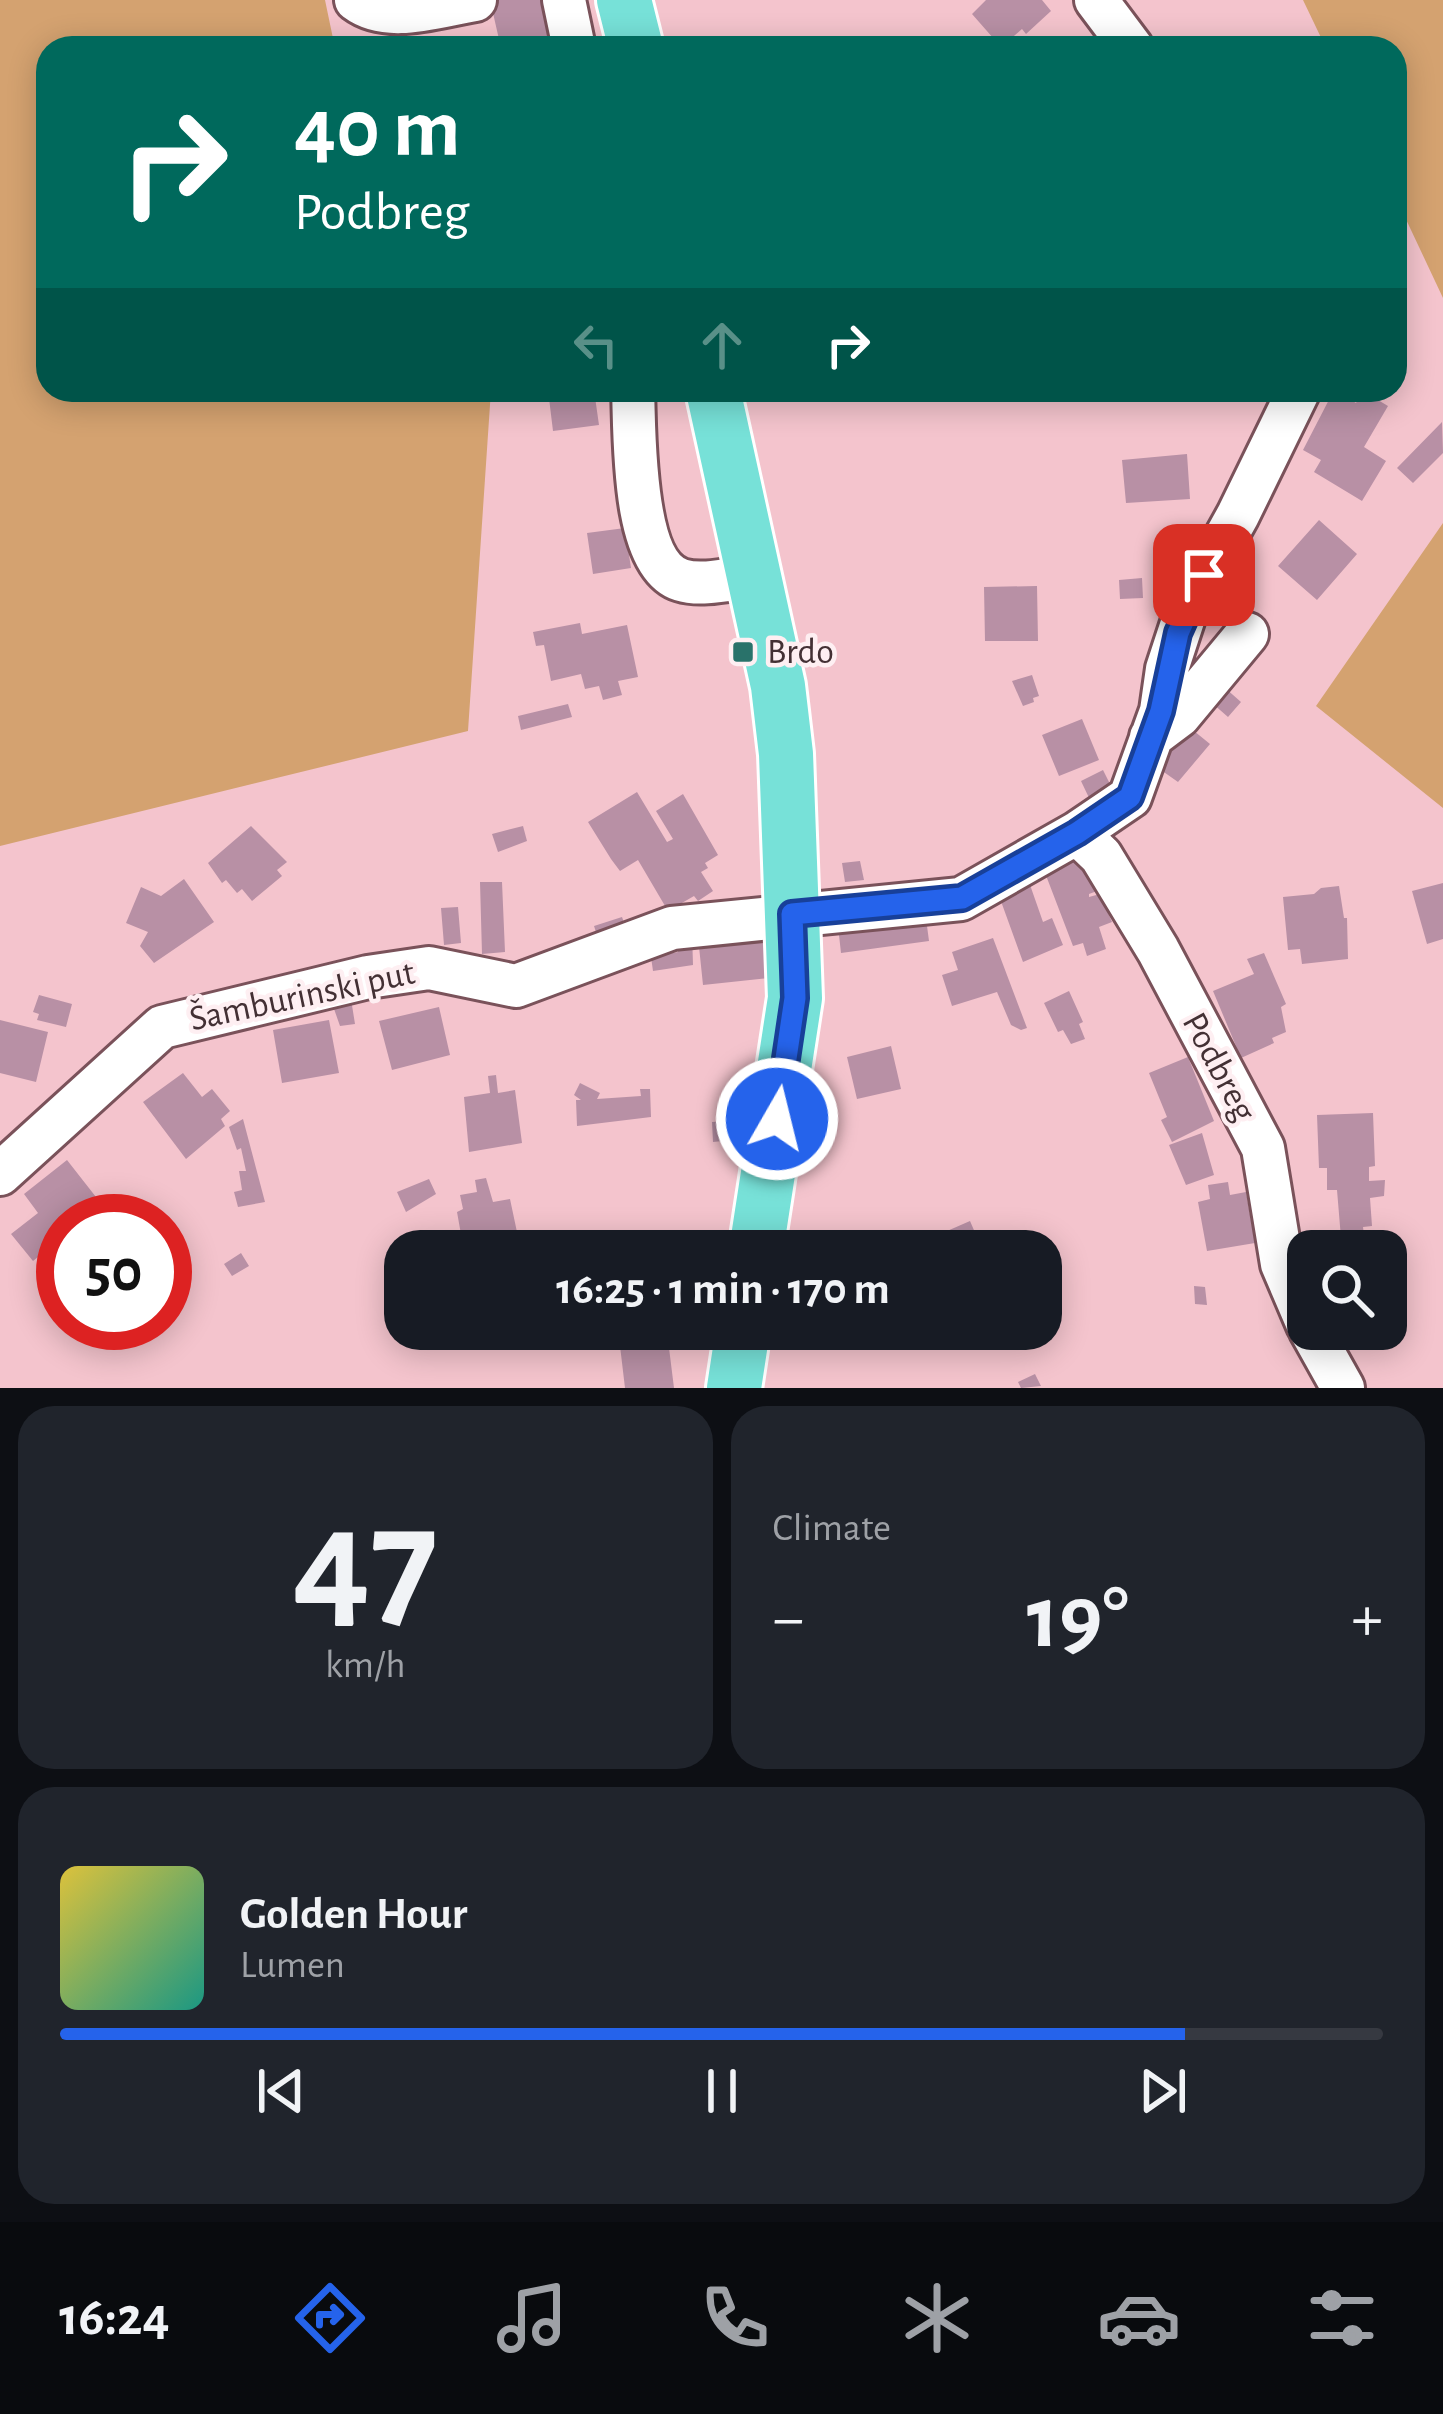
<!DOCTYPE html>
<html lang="en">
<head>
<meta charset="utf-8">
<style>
  body { margin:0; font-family:"Alegreya Sans",sans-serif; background:#20242c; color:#f1f3f6; height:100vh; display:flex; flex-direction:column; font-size:45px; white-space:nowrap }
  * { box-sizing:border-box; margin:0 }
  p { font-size:39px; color:#9ea1a6 }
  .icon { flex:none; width:66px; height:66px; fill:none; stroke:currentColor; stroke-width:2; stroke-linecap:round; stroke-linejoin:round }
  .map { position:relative; height:1388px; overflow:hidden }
  .sheet { display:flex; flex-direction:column; gap:18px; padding:18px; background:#0d0f14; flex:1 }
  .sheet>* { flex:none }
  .guide { position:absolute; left:36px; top:36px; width:1371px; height:366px; border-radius:36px; box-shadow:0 6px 30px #0003; background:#00695c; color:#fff; overflow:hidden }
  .fabs { position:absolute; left:1287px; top:1230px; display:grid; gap:24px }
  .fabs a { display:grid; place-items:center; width:120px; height:120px; border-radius:24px; background:#171b24; box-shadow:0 6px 30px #0003; font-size:60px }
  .speed { position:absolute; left:36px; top:1194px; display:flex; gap:24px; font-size:60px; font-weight:700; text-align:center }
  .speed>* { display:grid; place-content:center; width:156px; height:156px; border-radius:50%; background:#171b24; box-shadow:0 6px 30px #0003; line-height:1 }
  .speed .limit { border:18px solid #d22; background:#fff; color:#111 }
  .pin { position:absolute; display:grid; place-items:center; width:102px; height:102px; color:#fff; margin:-51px; border-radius:24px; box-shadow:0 6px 18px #0006 }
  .me { position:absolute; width:132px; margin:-66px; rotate:8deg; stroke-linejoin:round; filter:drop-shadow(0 0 9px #0008) }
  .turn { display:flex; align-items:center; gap:42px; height:252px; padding:0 60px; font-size:54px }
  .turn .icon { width:156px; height:156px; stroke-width:2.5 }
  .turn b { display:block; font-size:84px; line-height:102px }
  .lanes { display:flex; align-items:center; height:114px; padding:0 60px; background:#0003; justify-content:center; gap:60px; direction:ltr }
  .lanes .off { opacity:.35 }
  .big { font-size:90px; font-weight:700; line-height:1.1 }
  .sheet .widget { flex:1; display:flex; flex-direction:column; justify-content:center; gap:18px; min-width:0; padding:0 42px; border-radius:36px; background:#20242c }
  .sheet .dial { align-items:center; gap:0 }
  .dial b { font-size:156px; line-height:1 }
  .song { display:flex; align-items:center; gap:36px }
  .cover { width:144px; height:144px; border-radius:18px; background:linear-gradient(135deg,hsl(50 70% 55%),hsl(170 70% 35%)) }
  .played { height:12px; border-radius:6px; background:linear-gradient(90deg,#2563eb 85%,#363941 85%) }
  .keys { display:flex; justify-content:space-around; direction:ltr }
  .heat { display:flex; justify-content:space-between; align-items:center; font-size:66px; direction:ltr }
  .sheet .tiles { flex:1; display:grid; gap:18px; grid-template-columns:1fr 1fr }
  .widget:last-child { grid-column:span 2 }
  .trip { position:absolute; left:384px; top:1230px; width:678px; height:120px; border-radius:36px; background:#171b24; box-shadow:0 6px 30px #0003; font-weight:700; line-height:120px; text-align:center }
  .tab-bar { display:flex; height:192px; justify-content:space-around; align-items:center; background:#090b0e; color:#9ea1a6 }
  .tab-bar .icon { width:84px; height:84px }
  .tab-bar .selected { color:#2563eb }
  .tab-bar b { font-size:54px; color:#f1f3f6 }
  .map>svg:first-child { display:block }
</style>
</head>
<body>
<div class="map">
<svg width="1443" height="1388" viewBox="0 0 1443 1388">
  <rect width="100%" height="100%" fill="#f4c4cd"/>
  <path fill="#d4a270" d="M0,0H325L335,48H48V390H491L468,731L0,846Z
    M1303,0H1443V298L1395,196V48H1326Z
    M1443,523V808L1316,706Z"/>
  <path fill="#b890a5" d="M490,0H543L554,48H501Z
    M986,0H1042L1051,11L1026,34L1022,29L1001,47L972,14Z
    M548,390H594L599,425L553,431Z
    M1334,390L1356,403L1363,391L1388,406L1364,447L1386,461L1362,501L1314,472L1321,460L1303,450Z
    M1442,422L1443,453L1413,483L1397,468Z
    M1187,454L1190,499L1126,503L1122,460Z
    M1319,520L1357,554L1317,600L1278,566Z
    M625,528L631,568L593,574L587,533Z
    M1142,578L1143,598L1120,599L1119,580Z
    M1037,586L1038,641H985L984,587Z
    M580,623L582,634L627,625L638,677L618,681L622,695L603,700L599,686L585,689L581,674L551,681L544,645L536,646L533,632Z
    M1032,675L1039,696L1033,698L1034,702L1023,706L1012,681Z
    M1216,680L1241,702L1228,717L1204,696Z
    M568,704L572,717L521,730L518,716Z
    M1082,719L1099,760L1059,776L1042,735Z
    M1183,722L1210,744L1178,782L1151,763Z
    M1103,770L1113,790L1091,802L1081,781Z
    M637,792L667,842L673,839L656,811L683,794L718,855L705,863L708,868L701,872L713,891L698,901L694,896L668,911L638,860L620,871L611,859L588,822Z
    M251,826L287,862L277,870L282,876L252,901L242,889L237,893L226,880L222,883L208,863Z
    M523,826L527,841L498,852L492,834Z
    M1076,853L1087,862L1097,891L1089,894V897L1100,894L1112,922L1099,927L1106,949L1087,956L1083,943L1073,946L1042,865Z
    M860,861L864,880L845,882L842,863Z
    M184,879L214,922L154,963L140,946L148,932L126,923L141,887L161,896Z
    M480,882H502L505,952L482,954Z
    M1029,882L1043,922L1052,918L1063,945L1023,962L998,893Z
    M1443,883V939L1427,944L1412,891Z
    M1339,886L1344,918H1347L1348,959L1302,964L1300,949L1288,950L1283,897L1314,894L1321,888Z
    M458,907L461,943L444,945L441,908Z
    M925,911L929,941L841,953L837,917Z
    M622,917L627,931L599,941L594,926Z
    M768,931L769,978L703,985L698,937Z
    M692,933L693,965L653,971L651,957L678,952L679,945Z
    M993,938L1027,1028L1021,1030L1011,1025L997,992L952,1006L942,975L958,970L952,952Z
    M1264,953L1286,1004L1281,1007L1286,1032L1272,1038L1274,1043L1241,1058L1213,991L1254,974L1247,959Z
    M1069,991L1083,1022L1079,1024L1085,1039L1071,1044L1063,1030L1058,1032L1044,1003Z
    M39,995L72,1004L66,1027L37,1020L39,1014L33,1012Z
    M351,999L355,1024L340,1026L333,1006Z
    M439,1007L450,1055L392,1070L379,1021Z
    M0,1020L48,1032L36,1082L0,1073Z
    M329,1020L339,1073L282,1083L273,1030Z
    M891,1046L901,1089L857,1099L847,1057Z
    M1188,1057L1214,1121L1172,1142L1161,1120L1167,1117L1149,1073Z
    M183,1073L202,1097L212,1089L230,1111L221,1119L225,1126L186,1159L143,1102Z
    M496,1075L498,1093L515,1090L522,1143L469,1152L464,1097L490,1093L488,1076Z
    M580,1083L600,1093L597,1099L641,1096L640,1089H650L651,1117L577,1126L576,1100H581L574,1095Z
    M1373,1113L1375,1166L1369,1167V1181L1385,1180L1384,1196L1370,1198L1372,1226L1363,1227L1366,1251H1337V1238H1341L1337,1190H1327V1168H1319L1317,1115Z
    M243,1119L265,1202L238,1207L234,1192L242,1190L239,1171H246L241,1148L237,1150L229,1127Z
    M743,1120L742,1139L713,1142L712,1122Z
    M1202,1133L1214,1175L1186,1185L1169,1145Z
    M67,1160L103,1206L84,1221H63V1237L33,1261L11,1234L38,1213L24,1194Z
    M486,1178L493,1202L510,1199L521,1251H464L457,1212L463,1209L460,1195L477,1192L475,1180Z
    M429,1179L436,1194L406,1212L397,1192Z
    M1228,1182L1230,1195L1246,1192L1255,1243L1207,1251L1198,1202L1210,1199L1208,1185Z
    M970,1221L983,1251H918L915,1245Z
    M241,1253L249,1266L232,1276L224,1264Z
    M1386,1270H1392L1394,1325H1386Z
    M1194,1286L1205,1287L1207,1305L1195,1304Z
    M618,1329H666L667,1337L651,1339V1342L668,1340L674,1388H625Z
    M951,1329H986L957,1342Z
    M1341,1329H1369L1370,1339L1342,1341Z
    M1035,1374L1041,1386L1021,1388L1018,1382Z"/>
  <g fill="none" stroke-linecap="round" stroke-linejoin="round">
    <g stroke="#7a525a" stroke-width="48">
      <path id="minor" d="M356,0C388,24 437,6 475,0
        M564,0L574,48
        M1096,0L1132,48
        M633,390C635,433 631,564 681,580C703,587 733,578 755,576
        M1151,737L1179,716L1247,634
        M1077,833L1101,856L1158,950L1263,1148L1282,1264L1308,1325
        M0,1174L162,1027L368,977L429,968L516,986L672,928L961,899L1077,833L1130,797L1161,711L1167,669L1188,605L1238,515L1299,390
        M1310,1329L1343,1388"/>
    </g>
    <g stroke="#fff" stroke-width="60">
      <path id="major" d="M624,0L636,48
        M713,390L778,686L786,754L795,998L756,1251
        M734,1388L743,1329"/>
    </g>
    <use href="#minor" stroke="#fff" stroke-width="42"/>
    <use href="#major" stroke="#77e1d8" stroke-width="54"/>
  </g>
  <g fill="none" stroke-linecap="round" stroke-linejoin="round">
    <g stroke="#184099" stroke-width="30">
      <path id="route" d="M777,1119L795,998L792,914L962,898L1077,833L1130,797L1161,711L1178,633L1204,575"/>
    </g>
    <use href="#route" stroke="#2563eb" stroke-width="21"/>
  </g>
  <rect fill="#29726a" stroke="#feeff2" stroke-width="4.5" x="731" y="640" width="24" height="24" rx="6"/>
  <g text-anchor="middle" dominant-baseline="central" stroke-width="9" stroke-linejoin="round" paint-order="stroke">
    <g font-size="36" fill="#433034" stroke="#feeff2" text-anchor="start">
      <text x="767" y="652">Brdo</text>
    </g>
    <g font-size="36" fill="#433034" stroke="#feeff2">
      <text transform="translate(302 996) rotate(-12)">Šamburinski put</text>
      <text transform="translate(1219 1067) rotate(62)">Podbreg</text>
    </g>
  </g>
</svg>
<div class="fabs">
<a><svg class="icon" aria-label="search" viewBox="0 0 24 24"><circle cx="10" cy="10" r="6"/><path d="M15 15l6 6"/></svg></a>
</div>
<div class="speed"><div class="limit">50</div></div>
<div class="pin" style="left:1204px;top:575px;background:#d93025"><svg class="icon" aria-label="arrive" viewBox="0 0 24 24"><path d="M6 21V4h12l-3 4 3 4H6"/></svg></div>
<svg class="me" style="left:777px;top:1119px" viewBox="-20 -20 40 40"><circle r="17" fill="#2563eb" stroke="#fff" stroke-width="3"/><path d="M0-11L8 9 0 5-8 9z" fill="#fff"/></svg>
<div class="trip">16:25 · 1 min · 170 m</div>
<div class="guide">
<div class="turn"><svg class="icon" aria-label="right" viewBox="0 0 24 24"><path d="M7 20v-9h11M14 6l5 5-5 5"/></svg><div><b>40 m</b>Podbreg</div></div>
<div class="lanes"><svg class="icon off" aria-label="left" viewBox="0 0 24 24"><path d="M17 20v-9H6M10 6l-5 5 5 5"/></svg><svg class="icon off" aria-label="ahead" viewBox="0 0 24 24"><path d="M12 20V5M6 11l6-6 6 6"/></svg><svg class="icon" aria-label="right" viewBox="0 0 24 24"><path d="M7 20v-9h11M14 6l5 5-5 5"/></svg></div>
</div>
</div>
<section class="sheet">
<div class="tiles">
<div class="widget dial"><b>47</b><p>km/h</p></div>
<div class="widget"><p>Climate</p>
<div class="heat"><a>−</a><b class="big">19°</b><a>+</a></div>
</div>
<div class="widget">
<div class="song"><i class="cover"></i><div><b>Golden Hour</b><p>Lumen</p></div></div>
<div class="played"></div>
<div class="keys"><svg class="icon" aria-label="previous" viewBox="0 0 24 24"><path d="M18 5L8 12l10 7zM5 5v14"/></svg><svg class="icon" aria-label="pause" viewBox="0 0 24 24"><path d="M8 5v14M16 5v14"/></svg><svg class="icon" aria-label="next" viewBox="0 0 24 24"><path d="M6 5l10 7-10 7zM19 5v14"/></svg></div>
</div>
</div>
</section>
<nav class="tab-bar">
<b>16:24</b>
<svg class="icon selected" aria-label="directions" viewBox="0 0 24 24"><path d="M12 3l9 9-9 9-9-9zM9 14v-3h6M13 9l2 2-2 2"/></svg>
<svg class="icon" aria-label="music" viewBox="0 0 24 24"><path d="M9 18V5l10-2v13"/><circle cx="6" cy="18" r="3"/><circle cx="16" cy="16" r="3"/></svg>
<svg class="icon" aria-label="phone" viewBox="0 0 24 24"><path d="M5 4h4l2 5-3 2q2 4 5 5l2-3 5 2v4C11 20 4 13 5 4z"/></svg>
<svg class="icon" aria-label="climate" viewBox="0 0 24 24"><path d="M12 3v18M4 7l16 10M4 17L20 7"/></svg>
<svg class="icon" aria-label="car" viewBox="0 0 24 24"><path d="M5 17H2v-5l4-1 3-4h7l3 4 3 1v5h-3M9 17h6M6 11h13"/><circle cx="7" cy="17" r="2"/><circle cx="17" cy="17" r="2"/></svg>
<svg class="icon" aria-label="filters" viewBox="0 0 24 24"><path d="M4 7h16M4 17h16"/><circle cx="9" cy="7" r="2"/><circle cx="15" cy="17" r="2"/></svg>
</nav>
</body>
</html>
